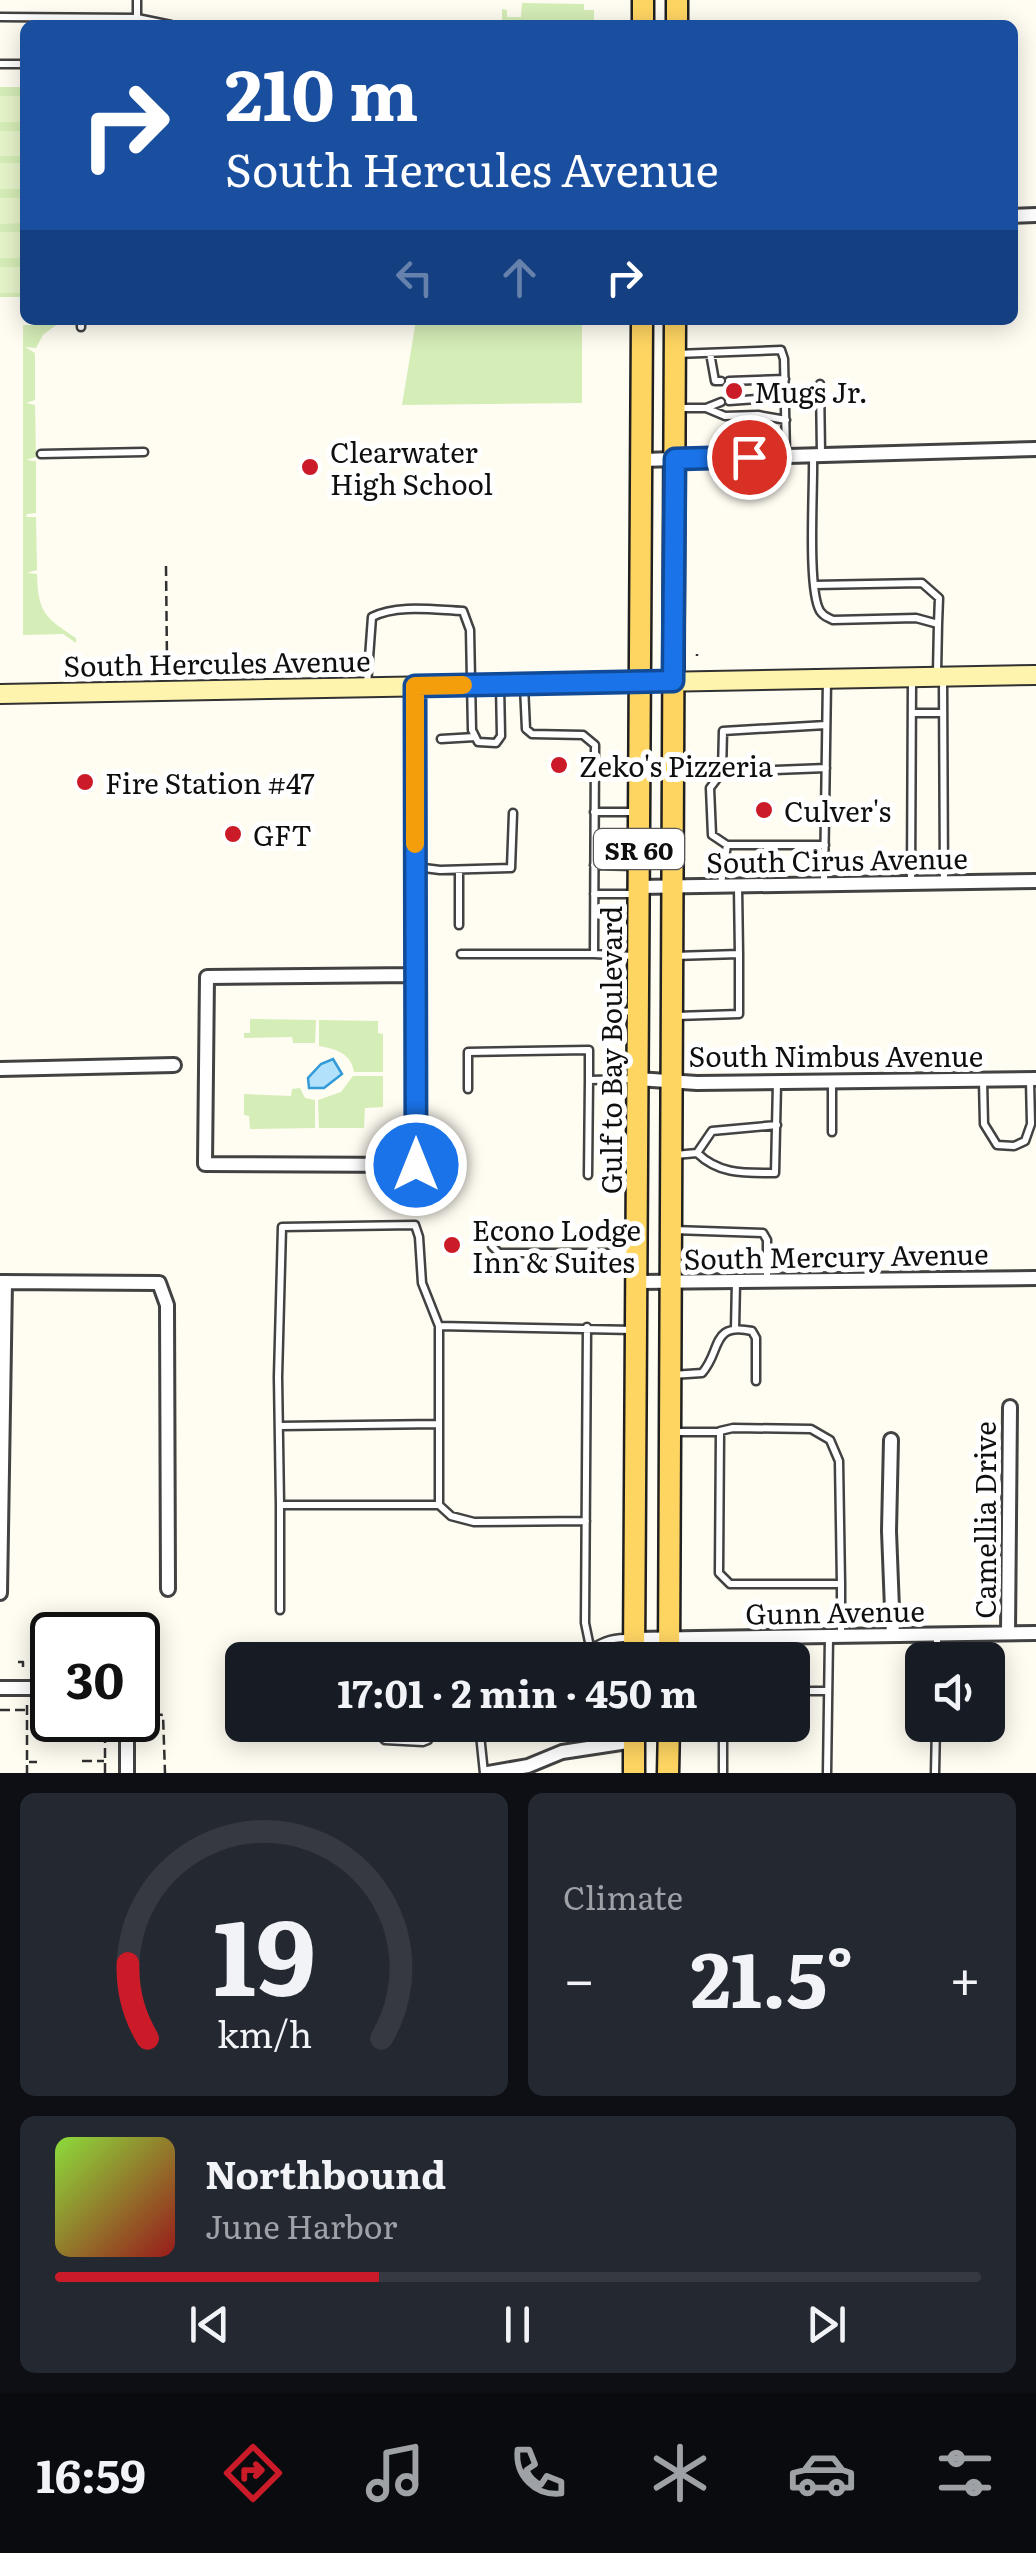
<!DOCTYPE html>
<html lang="en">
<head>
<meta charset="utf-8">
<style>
  body { margin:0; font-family:Literata,serif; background:#242831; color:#f1f3f6; height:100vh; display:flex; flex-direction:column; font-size:38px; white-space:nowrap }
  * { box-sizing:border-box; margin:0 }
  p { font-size:32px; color:#9ea1a6 }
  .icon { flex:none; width:55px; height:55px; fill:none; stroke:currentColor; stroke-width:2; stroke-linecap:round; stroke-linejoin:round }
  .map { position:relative; height:1773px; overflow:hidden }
  .panel { display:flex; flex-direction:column; gap:20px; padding:20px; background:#0d0f14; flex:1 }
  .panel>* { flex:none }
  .guide { position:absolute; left:20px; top:20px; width:998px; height:305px; border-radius:15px; box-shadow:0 5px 25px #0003; background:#1a4fa0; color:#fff; overflow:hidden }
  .tools { position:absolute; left:905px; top:1642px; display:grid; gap:20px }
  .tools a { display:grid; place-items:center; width:100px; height:100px; border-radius:15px; background:#171b24; box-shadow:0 5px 25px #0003; font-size:50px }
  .speed { position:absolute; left:30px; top:1612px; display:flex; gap:20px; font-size:50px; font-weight:700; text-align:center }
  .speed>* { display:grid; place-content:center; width:130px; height:130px; border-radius:50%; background:#171b24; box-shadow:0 5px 25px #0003; line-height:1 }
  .speed .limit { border:5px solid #111; border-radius:15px; background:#fff; color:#111 }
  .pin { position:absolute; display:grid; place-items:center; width:85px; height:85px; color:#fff; margin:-42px; border:5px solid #fff; border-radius:50%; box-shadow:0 2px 10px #0007 }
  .me { position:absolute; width:110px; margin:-55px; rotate:0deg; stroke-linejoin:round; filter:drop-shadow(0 0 8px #0008) }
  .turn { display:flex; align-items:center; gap:35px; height:210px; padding:0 40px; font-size:45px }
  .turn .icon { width:130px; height:130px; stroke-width:2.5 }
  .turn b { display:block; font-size:70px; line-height:85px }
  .lanes { display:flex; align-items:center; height:95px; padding:0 40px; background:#0003; justify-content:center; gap:50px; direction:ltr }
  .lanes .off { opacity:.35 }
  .big { font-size:75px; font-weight:700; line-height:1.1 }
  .panel .card { flex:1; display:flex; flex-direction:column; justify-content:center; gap:15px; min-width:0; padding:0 35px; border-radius:15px; background:#242831 }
  .panel .dial { align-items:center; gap:0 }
  .dial svg { height:260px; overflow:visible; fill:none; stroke:#363941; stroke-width:7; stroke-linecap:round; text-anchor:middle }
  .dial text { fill:#f1f3f6; stroke:none }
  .song { display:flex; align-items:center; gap:30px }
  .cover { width:120px; height:120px; border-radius:15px; background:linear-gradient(135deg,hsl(90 70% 55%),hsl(0 70% 35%)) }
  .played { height:10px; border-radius:5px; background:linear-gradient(90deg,#cb1b28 35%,#363941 35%) }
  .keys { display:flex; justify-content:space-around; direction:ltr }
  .heat { display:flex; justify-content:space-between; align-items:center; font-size:55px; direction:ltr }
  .panel .tiles { flex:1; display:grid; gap:20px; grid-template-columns:1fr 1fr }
  .card:last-child { grid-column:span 2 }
  .trip { position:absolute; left:225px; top:1642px; width:585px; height:100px; border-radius:15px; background:#171b24; box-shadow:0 5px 25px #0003; font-weight:700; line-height:100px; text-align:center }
  .dock { display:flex; height:160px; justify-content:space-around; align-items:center; background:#090b0e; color:#9ea1a6 }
  .dock .icon { width:70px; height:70px }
  .dock .on { color:#cb1b28 }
  .dock b { font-size:45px; color:#f1f3f6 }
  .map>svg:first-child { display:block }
</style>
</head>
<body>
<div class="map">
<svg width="1036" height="1773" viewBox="0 0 1036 1773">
  <rect width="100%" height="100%" fill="#fffcf2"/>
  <path fill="#d5edb7" d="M522,3L584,4V10H594V25H502V9L507,10V17H521Z
    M0,87H25V297H0Z
    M416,320H582V403L402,405Z
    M23,325H56L43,335L36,348L25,347L35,353V400L26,403L35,405L36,457L26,460L36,461V513L27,514L26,517H36L37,570L27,573L37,574C38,614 46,618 76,638V643L63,634L23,635Z
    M250,1019L316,1020L315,1043H293L292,1037L244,1038V1033H250Z
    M319,1020L378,1021V1033L383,1034V1072H354C351,1053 336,1049 319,1046Z
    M353,1076H383V1107L365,1108L364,1128H319L318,1100L341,1092Z
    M300,1088L305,1098L315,1100V1128L250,1129L249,1116L244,1115V1094L291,1096L292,1089Z"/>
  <path fill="#e6f4ca" d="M0,96H25V122H0Z
    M0,131H25V156H0Z
    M0,163H25V189H0Z
    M0,198H25V223L0,224Z
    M0,232H25V258H0Z
    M0,267H25V293H0Z"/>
  <path fill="#b2e1fb" stroke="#339ad8" stroke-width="2.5" d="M333,1059L342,1074L324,1088H309L308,1078L321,1064Z"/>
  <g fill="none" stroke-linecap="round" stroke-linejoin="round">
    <g stroke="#424242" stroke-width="11">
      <path id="lane" d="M0,17L137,18V0
        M137,18L171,25
        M0,64H25
        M81,320V327
        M710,353L715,381H721
        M676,354L781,350L784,359L786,456
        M729,381L785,379
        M820,384L821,454
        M729,401L785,397
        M680,408H706L725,416L758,415L786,420
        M706,408L721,402
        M41,454L144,452
        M813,457C814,487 807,589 820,611C824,617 827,617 833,620L916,618L938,624L939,598L922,583L814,585
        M937,673L938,624
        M943,679L944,881
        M367,685L372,617C397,604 435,610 463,611L470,630L472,730L478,742L496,743L501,736L500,685
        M524,686L526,729L532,734L583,735L595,745L594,954L633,956
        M912,713H943
        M441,739L475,737
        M722,772L826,768
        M594,812H633
        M825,845H727L712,835L710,788L722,772L723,731L826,725
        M594,865L633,866
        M416,867L440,870L511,868L513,813
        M459,870V925
        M911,881L912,679
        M824,882L827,680
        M721,884L727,845
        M594,894H633
        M461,954H594
        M614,955L615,1005L621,1012L634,1011
        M674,956L739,954L738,887
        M676,1016L739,1014V954
        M983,1080L984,1124L997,1145L1014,1146L1025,1141L1031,1124L1030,1080
        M468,1089V1052L589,1050V1080L636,1079
        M832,1132V1083
        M697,1153L712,1131L777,1125
        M675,1155L697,1153C720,1175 745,1173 775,1173L777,1083
        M588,1175L589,1080
        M492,1228V1246L499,1253H630
        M673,1230L763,1233L767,1240V1278
        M587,1327L585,1623L590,1647
        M735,1329L736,1282
        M672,1375L702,1373C722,1351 710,1322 752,1331L756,1338V1381
        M280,1426L439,1424
        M720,1431L733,1428L811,1429L830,1440L839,1461L841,1584
        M676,1432H720L719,1573L730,1584H841V1634
        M280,1505L278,1377L282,1227L415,1225L419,1237L422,1283L439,1326
        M439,1505L451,1516L474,1522L586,1521
        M280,1610V1505H439V1326L634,1330
        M937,1636V1660
        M572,1660C593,1649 603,1637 628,1638
        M792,1691H828
        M381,1725V1736L385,1740L423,1742L428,1740L432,1725
        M479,1725L484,1773
        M723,1773V1725
        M827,1773L829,1637
        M935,1773L936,1725"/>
    </g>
    <g stroke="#424242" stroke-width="18">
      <path id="street" d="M1012,216L1036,215
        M641,460L1036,449
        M415,686L416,1165L205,1164L207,977L416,975
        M638,887L1036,881
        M0,1069L174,1065
        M637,1079L697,1083L1036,1079
        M0,1282L159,1283L167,1305L168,1589
        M637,1282L1036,1278
        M891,1440L889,1531L893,1635
        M0,1593L5,1282
        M1008,1633L1010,1407
        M634,1639L1036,1633
        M0,1688H52
        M127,1773V1720
        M488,1773L528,1766L562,1752L634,1741"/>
    </g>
    <g stroke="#313131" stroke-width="22">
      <path id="secondary" d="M0,694L1036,675"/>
    </g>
    <g stroke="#202020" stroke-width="25">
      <path id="primary" d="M643,0V25
        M677,0V25
        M634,1660L642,320
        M669,1660L675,320
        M634,1773V1725
        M668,1773L669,1725"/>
    </g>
    <path stroke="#313131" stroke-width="2.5" stroke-dasharray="10 5" stroke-linecap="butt" d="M166,566L167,661
      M75,652V663
      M697,656V654
      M18,1662H23V1672
      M27,1705V1773
      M0,1710H52
      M138,1712L163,1715L165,1773
      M153,1712L154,1685
      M82,1761H104
      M29,1762H37
      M105,1773V1720"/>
    <use href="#lane" stroke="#fff" stroke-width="6"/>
    <use href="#street" stroke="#fff" stroke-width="12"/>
    <use href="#secondary" stroke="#fff4ad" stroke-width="18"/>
    <use href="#primary" stroke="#ffd562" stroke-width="20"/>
  </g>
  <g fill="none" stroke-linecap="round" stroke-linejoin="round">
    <g stroke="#114b97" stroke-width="25">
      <path id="route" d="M416,1165L415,686L673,681L675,459L749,457"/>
    </g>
    <use href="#route" stroke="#1a73e8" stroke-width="18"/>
    <path stroke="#f59e0b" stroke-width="18" d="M415,844V686L463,685"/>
  </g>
  <g fill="#cb1b28" stroke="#fff" stroke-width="4">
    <circle cx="734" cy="391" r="10"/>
    <circle cx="310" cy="467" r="10"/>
    <circle cx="559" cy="765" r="10"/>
    <circle cx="85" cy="782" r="10"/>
    <circle cx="764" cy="810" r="10"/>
    <circle cx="233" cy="834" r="10"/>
    <circle cx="452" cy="1245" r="10"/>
  </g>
  <g text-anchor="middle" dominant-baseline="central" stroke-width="10" stroke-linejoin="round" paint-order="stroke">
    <rect fill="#fff" stroke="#575757" stroke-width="2.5" x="594" y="829" width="90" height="40" rx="8"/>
    <g font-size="25" font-weight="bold" fill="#0f0f0f">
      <text x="639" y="849">SR 60</text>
    </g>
    <g font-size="28" fill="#0f0f0f" stroke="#fff" text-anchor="start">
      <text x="754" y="391">Mugs Jr.</text>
      <text x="330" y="451">Clearwater<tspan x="330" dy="32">High School</tspan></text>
      <text x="579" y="765">Zeko's Pizzeria</text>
      <text x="105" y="782">Fire Station #47</text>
      <text x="784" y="810">Culver's</text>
      <text x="253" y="834">GFT</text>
      <text x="472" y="1229">Econo Lodge<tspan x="472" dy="32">Inn &amp; Suites</tspan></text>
    </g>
    <g font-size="28" fill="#0f0f0f" stroke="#fff">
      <text transform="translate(217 662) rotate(-1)">South Hercules Avenue</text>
      <text transform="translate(837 859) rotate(-1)">South Cirus Avenue</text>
      <text transform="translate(610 1050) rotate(-90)">Gulf to Bay Boulevard</text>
      <text x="836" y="1055">South Nimbus Avenue</text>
      <text transform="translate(836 1255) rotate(-1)">South Mercury Avenue</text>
      <text transform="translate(984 1520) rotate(-90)">Camellia Drive</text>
      <text transform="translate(835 1611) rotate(-1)">Gunn Avenue</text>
    </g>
  </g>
</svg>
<div class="tools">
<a><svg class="icon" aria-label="sound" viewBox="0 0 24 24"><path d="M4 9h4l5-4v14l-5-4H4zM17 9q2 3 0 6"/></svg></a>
</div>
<div class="speed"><div class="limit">30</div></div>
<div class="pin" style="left:749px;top:457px;background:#d93025"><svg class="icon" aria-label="arrive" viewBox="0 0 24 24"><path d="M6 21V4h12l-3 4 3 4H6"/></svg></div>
<svg class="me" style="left:416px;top:1165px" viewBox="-20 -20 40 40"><circle r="17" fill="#1a73e8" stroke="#fff" stroke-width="3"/><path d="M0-11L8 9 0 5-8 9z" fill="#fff"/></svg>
<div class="trip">17:01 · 2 min · 450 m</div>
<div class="guide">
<div class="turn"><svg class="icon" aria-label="right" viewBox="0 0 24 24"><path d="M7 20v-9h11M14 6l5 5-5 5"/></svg><div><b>210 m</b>South Hercules Avenue</div></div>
<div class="lanes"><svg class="icon off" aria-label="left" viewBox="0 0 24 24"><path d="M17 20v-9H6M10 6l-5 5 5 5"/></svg><svg class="icon off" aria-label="ahead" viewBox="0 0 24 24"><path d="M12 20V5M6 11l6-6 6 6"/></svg><svg class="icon" aria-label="right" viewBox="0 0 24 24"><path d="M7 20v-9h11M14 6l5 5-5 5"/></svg></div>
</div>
</div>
<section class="panel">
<div class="tiles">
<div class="card dial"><svg viewBox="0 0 100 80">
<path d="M14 69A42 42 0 1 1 86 69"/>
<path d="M14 69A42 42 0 0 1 8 46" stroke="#cb1b28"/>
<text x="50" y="56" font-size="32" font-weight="700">19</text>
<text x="50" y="72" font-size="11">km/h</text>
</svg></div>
<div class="card"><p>Climate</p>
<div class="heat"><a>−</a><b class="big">21.5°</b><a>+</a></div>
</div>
<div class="card">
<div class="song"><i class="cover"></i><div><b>Northbound</b><p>June Harbor</p></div></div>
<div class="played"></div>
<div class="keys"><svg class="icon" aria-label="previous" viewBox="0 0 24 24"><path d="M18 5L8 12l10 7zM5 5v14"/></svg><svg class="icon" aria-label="pause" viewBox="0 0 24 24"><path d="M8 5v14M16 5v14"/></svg><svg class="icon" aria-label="next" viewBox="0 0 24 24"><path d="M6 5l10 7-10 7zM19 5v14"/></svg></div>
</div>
</div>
</section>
<nav class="dock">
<b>16:59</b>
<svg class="icon on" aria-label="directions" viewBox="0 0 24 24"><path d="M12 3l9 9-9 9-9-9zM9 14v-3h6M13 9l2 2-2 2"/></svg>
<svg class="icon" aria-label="music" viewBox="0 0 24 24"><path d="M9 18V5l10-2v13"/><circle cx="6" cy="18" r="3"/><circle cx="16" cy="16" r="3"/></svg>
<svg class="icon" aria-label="phone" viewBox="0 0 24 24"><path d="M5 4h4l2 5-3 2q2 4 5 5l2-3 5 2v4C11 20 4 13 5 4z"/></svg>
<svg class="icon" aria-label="climate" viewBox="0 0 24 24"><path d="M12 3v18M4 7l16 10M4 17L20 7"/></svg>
<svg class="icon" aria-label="car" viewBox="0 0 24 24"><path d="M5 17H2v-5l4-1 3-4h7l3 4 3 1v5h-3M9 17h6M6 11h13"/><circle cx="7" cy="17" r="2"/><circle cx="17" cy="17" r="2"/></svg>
<svg class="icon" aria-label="filters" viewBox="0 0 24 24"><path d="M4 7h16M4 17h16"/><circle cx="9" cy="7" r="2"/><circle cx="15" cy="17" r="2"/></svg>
</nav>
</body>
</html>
